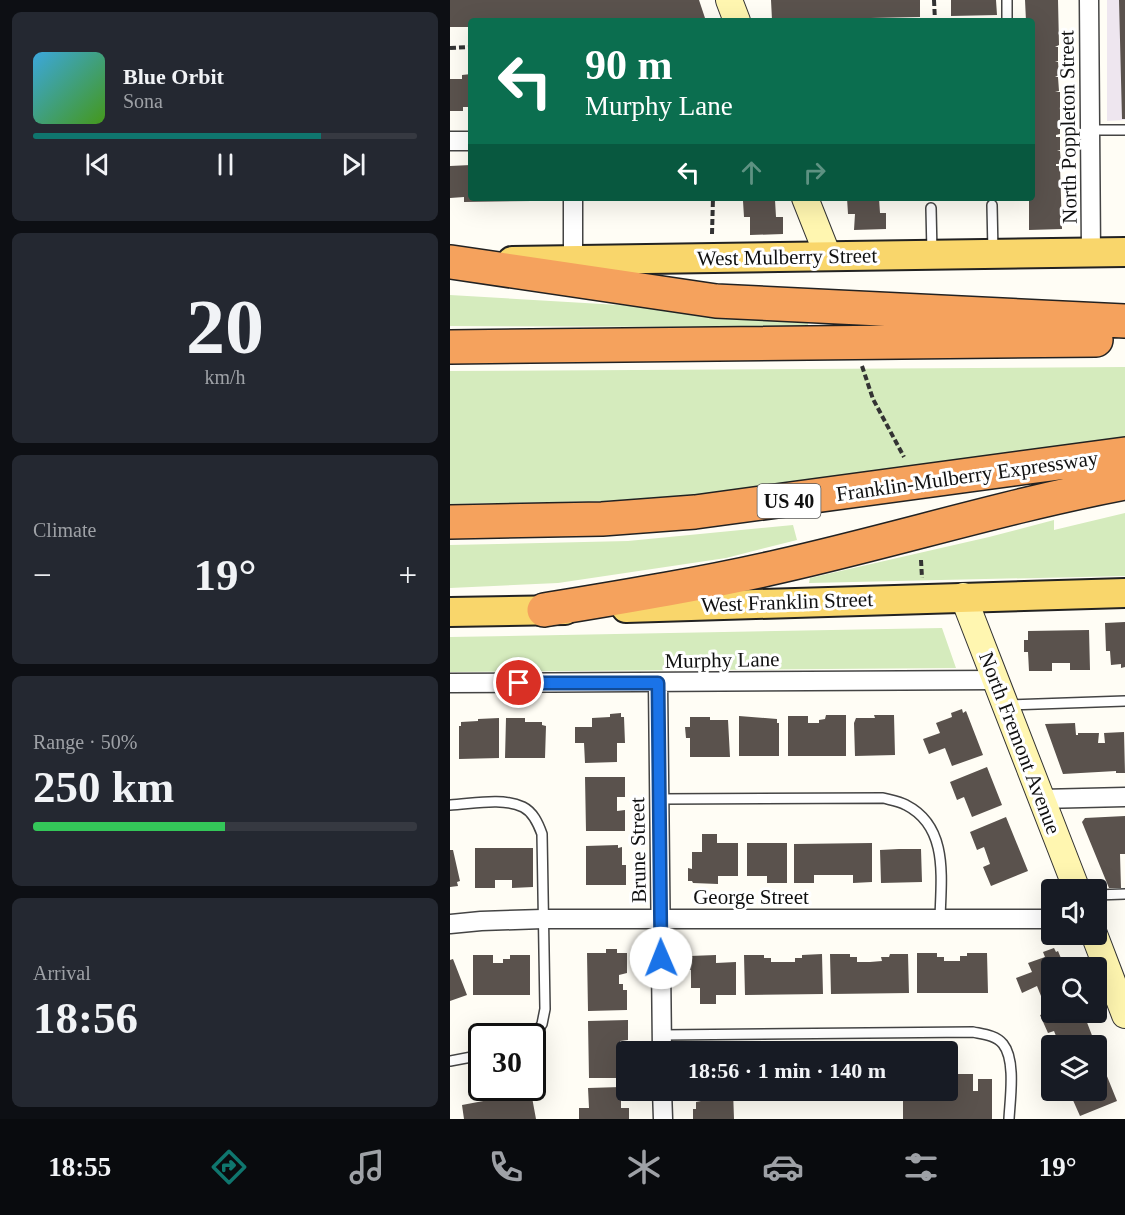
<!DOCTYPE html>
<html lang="en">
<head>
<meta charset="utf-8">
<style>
  body { margin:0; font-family:"Times New Roman",serif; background:#242831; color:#f1f3f6; height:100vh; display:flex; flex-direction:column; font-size:22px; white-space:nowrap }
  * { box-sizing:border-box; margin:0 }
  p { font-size:20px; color:#9ea1a6 }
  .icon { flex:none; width:33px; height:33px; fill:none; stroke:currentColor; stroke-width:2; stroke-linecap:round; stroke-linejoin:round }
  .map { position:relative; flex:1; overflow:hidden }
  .details { display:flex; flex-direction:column; gap:12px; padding:12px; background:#0d0f14; width:450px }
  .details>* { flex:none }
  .top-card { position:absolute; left:18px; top:18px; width:567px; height:183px; border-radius:6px; box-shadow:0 6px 24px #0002; background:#0b6e4f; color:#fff; overflow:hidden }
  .controls { position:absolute; left:591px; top:879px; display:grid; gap:12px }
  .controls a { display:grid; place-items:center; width:66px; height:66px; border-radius:6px; background:#171b24; box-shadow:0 6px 24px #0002; font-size:30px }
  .speed { position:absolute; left:18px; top:1023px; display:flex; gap:12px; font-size:30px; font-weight:700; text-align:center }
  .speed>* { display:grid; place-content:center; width:78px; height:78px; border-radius:50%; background:#171b24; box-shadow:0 6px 24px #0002; line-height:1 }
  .speed .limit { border:3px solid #111; border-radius:9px; background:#fff; color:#111 }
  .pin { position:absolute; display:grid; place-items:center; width:51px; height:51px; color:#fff; margin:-26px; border:3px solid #fff; border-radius:50%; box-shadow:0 2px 6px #0007 }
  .me { position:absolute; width:66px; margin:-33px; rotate:359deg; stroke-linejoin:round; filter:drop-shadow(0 0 4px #0008) }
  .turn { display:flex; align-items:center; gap:21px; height:126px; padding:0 18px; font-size:27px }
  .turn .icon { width:78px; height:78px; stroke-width:2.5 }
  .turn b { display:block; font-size:42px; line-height:51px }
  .lanes { display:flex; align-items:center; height:57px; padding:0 18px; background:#0003; justify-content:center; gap:30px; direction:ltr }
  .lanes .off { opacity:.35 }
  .big { font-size:45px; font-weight:800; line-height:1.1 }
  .details .card { flex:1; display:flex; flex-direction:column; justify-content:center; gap:9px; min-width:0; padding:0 21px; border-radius:9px; background:#242831 }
  .details .dial { align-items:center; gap:0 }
  .dial b { font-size:78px; line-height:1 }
  .song { display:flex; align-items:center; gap:18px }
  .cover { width:72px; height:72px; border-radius:9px; background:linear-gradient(135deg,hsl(200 70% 55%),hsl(100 70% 35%)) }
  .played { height:6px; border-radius:3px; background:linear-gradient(90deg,#0f766e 75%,#363941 75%) }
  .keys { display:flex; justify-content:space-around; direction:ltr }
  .heat { display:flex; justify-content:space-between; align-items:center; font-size:33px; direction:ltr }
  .charge { height:9px; border-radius:4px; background:linear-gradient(90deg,#34c759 50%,#363941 0) }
  .trip { position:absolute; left:166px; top:1041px; width:342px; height:60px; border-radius:6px; background:#171b24; box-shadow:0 6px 24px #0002; font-weight:800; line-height:60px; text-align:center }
  .menu { display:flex; height:96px; justify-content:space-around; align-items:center; background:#090b0e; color:#9ea1a6 }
  .menu .icon { width:42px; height:42px }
  .menu .on { color:#0f766e }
  .menu b { font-size:27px; color:#f1f3f6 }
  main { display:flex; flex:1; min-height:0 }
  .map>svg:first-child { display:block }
</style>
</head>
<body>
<main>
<section class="details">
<div class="card">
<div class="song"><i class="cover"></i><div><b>Blue Orbit</b><p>Sona</p></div></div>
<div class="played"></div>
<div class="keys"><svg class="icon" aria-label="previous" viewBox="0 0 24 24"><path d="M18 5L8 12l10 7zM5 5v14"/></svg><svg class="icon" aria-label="pause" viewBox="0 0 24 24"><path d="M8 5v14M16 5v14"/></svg><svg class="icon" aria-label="next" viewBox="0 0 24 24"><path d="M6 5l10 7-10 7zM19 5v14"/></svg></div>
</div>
<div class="card dial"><b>20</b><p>km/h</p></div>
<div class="card"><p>Climate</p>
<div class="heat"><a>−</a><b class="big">19°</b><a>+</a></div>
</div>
<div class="card"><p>Range · 50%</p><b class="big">250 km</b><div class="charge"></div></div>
<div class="card"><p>Arrival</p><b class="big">18:56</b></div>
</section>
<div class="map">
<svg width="675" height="1119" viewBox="0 0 675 1119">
  <rect width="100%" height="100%" fill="#fffdf5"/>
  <path fill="#eee6ef" d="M657,0H675V120L657,121Z"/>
  <path fill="#d5ebbd" d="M0,295L358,316V327L0,326Z
    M675,367V440L299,491L155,501L0,504V371Z
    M675,513V576L359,583L360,578L539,537L604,520V530Z
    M343,525L347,540L276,558L108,583L0,588V545L178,541Z
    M492,628L506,668L0,672V637Z"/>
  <path fill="#5a524d" d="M0,0H249L256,21H21V27H0Z
    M321,0H470V17L322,20Z
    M501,0H546L547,15L501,16Z
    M575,0H608L609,45L605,47H608V61H605L608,62L609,75L605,77H608L609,91L605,92H610V134L606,135V137H610V150L607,151H610L611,164H606V166H610L612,229L579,230V198H582V21H576Z
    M669,0H675V119H672Z
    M21,74V107H13V111H0V79H12V75Z
    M21,165V198H82V201L14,202V197L0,198V166Z
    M287,198L325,200L326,217H333V234L300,235V217H294L293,201H287Z
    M397,198H429L430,213H436V229L404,230L405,214H398Z
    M675,622V667L671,668V664L661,665L660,651H656L655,623Z
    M639,630L640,670H620V663H602V671H579L578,652H574V640H578V631Z
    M512,709L513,713L516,711L533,755L502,766L495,748L479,754L473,739L490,733L486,723L502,717L501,713Z
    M171,713V717H174L175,743H167V762L135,763L134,743H125V727H142V718L160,717V714Z
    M376,715H396V756H338V716H358V723H369V720L375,719Z
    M424,715H444L445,755L405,756L404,723L406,718H425Z
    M289,716L327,719V723H329V756H289Z
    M240,717H260V720H278L280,757H240V738H236L235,727H240Z
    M49,718V758L9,759V726H11V722L28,721V719Z
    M56,718H75V722H92V725L96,726L95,758H55Z
    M625,723L626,735H628V733H649L648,743H655L654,733L674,732L675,773H666V771L613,774L595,724Z
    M537,767L552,805L522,817L514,797L507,800L500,782Z
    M135,777H175V797H167V811L175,810V831H136Z
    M675,816V854H670L671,888H659L632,822L635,818Z
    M556,817L578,871L541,886L533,867L540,864L534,847L527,850L520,832Z
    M252,834H267V843H288V876H268V884L243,883L242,881H238V868L242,869V852H252Z
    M297,843H337V883H317V876H297Z
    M422,843V882L403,883V875H364V883H344V844Z
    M168,845V848L172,847V865H176V885H136V846Z
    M25,848H83V887L62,888V880H45V888H25Z
    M449,849H471L472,882L431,883L430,850Z
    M0,850H3L10,881L7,882L8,886L0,887Z
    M604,948L606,952L608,951L615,968H602V1004L595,1006L587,986L572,993L566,978L582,972L578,963L595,957L593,952Z
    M156,949H167V953H177V973L169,975V984H173V990H177V1010L138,1011L137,953H156Z
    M467,953H487V957H494V961H510V956H517V953H537L538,993H467Z
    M372,954L373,994L295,995L294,955H314V958H321V962H345V958H352V955Z
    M380,954H400V957H407V962H420L432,961L431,957H439L440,954H458L459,993L381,994Z
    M23,955H43V963H53V959H60V955H80V995H23Z
    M266,955V963L286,962V995H266V1004H250V988H241V970H236V958H240V956Z
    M3,959L17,995L0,1001V960Z
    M602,1011V1012H633L643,1038L624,1046H610L604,1031L598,1033L590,1015Z
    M178,1020V1040L170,1041V1051H174V1058H177V1078H139L138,1021Z
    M646,1049L667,1101L630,1116L622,1098L629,1095L627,1090H646Z
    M500,1074H523V1091H528V1079H542V1119H453V1100L456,1099V1090H468V1093H471V1090L501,1091Z
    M171,1087V1108H179V1119H129V1108H139L138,1088Z
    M251,1090H283L284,1119H243V1109H246V1102L251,1101Z
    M81,1092L86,1119H14L12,1105Z"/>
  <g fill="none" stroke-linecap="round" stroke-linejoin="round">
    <g stroke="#444" stroke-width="12">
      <path id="service" d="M557,0V21
        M641,130H675
        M542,205L543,252
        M481,208L482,253
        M558,705L675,701
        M210,799L433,798C441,800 449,801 456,805C499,827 491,878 490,919
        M0,805C22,804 52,797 73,807C83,812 88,823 92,834L95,1009L92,1024L82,1039
        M646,895L675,894
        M212,1035L523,1032C532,1034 546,1035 553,1044C566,1060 560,1099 559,1119
        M0,1061L32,1055"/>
    </g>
    <g stroke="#444" stroke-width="21">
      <path id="minor" d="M639,0L641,253
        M0,141H21
        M123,198V260
        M0,683L545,680
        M208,683L212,1052
        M591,799L675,797
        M0,924L31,921L93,919H602
        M212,1090L213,1119"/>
    </g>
    <g stroke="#333" stroke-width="28">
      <path id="secondary" d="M279,0L287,21
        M355,198L378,256
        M513,596L627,890
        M644,934L675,1015"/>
    </g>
    <g stroke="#222" stroke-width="32">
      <path id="primary" d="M62,261L675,252
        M176,608L675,593
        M0,612L115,610"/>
    </g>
    <g stroke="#222" stroke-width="36">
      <path id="motorway" d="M1,262L266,301L675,321
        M0,347L646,340
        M0,522L152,519L245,512L675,454
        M94,610C173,597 253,584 331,566C446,540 559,505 675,483"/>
    </g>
    <path stroke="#333" stroke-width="4" stroke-dasharray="6 3" stroke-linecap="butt" d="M484,0L485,21
      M0,48L21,47
      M262,234L263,198
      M412,366L423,399L454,457
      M471,560L472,578"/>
    <use href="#service" stroke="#fff" stroke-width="9"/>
    <use href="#minor" stroke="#fff" stroke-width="18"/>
    <use href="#secondary" stroke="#fff6b0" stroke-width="26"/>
    <use href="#primary" stroke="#f9d66b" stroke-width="28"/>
    <use href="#motorway" stroke="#f5a25d" stroke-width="33"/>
  </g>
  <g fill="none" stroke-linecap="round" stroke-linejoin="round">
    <g stroke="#114b97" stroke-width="15">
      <path id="route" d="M69,683H208L211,958"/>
    </g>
    <use href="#route" stroke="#1a73e8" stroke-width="10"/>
  </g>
  <g text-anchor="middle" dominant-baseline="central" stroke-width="6" stroke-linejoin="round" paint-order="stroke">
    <rect fill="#fff" stroke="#585858" stroke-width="1.5" x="307.5" y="484" width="63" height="34" rx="4.5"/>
    <g font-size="20" font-weight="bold" fill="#111">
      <text x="339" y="501">US 40</text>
    </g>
    <g font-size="21" fill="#111" stroke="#fff">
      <text transform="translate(618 127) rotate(-91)">North Poppleton Street</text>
      <text transform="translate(337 257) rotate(-1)">West Mulberry Street</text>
      <text transform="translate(517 476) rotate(-8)">Franklin-Mulberry Expressway</text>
      <text transform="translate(337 602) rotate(-2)">West Franklin Street</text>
      <text transform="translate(272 660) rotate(-1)">Murphy Lane</text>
      <text transform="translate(570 743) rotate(69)">North Fremont Avenue</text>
      <text transform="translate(188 850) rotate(-91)">Brune Street</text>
      <text x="301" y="897">George Street</text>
    </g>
  </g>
</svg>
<div class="controls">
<a><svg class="icon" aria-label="sound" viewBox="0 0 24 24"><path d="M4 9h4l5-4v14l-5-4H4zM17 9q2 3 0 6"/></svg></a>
<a><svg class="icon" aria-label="search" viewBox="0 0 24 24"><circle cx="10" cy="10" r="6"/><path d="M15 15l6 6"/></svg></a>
<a><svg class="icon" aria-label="layers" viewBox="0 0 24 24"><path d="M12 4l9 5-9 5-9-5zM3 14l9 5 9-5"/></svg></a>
</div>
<div class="speed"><div class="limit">30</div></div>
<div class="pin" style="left:69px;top:683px;background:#d93025"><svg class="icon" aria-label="arrive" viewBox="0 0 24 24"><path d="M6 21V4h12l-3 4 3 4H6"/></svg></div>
<svg class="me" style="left:211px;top:958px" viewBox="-20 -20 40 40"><circle r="19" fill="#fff"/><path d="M0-13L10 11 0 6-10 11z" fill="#1a73e8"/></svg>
<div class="trip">18:56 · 1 min · 140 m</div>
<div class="top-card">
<div class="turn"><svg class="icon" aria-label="left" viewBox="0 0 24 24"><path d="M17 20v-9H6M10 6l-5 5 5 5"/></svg><div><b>90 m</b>Murphy Lane</div></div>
<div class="lanes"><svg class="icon" aria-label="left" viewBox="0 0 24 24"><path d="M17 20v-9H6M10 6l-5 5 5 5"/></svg><svg class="icon off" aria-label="ahead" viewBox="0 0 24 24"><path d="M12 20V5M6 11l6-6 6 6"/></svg><svg class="icon off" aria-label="right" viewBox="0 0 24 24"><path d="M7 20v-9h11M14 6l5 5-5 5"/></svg></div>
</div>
</div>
</main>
<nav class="menu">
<b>18:55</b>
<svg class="icon on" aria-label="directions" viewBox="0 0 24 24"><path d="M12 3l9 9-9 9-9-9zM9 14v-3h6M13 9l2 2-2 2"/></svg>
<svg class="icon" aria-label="music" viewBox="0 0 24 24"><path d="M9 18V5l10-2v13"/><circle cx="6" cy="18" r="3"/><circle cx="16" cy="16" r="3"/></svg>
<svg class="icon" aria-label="phone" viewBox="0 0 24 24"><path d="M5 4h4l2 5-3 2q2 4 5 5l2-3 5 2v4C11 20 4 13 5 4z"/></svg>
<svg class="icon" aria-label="climate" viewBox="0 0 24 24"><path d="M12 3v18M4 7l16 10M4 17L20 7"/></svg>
<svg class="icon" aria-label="car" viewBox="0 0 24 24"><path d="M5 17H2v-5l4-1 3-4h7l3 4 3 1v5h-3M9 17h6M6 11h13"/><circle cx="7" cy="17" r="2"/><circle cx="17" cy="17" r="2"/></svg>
<svg class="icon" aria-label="filters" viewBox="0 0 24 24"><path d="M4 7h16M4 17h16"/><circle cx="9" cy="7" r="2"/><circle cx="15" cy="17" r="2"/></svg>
<b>19°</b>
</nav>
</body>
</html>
